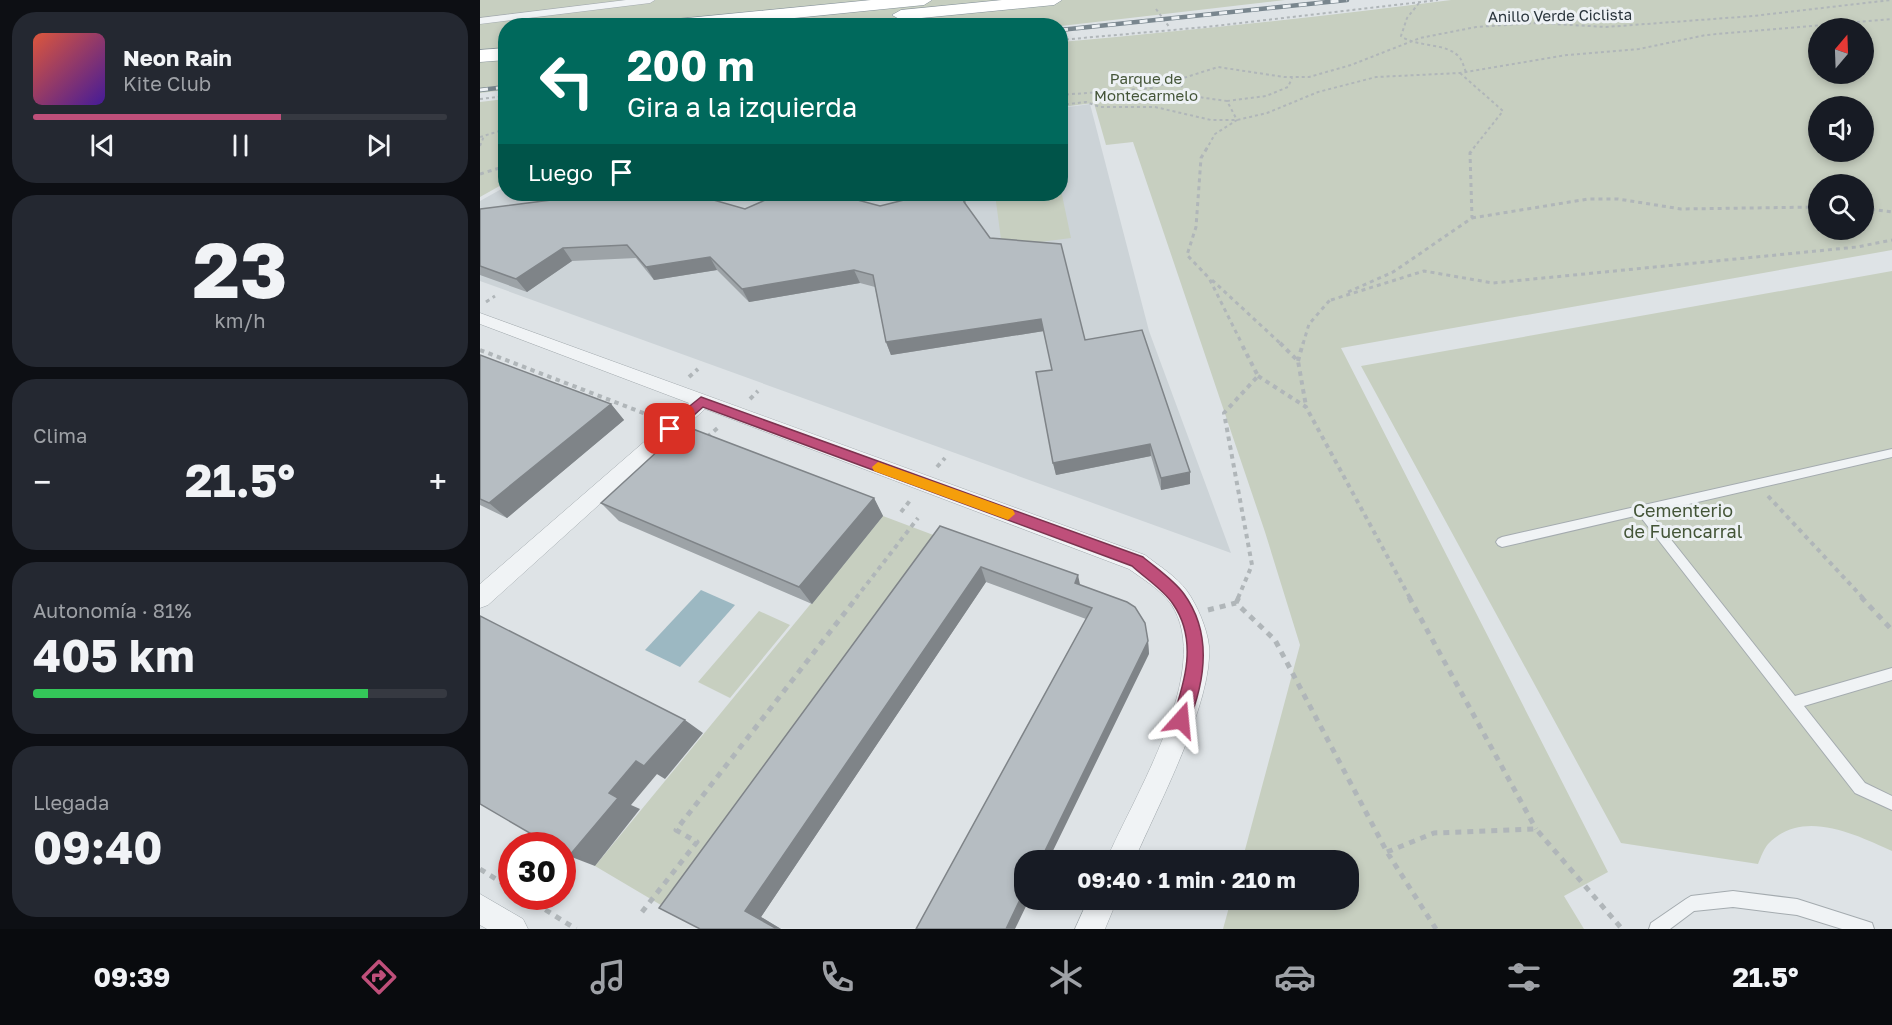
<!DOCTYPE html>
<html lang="es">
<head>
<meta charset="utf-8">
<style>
  body { margin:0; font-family:"Golos Text",sans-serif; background:#242831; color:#f1f3f6; height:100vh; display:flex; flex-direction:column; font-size:22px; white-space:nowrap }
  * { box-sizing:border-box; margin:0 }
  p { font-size:20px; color:#9ea1a6 }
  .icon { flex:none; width:33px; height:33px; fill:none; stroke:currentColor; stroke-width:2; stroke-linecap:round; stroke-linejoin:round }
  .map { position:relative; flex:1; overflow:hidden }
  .drawer { display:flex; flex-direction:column; gap:12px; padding:12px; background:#0d0f14; width:480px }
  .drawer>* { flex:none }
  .banner { position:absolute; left:18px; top:18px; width:570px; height:183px; border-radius:24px; box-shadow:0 3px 9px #0003; background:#00695c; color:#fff; overflow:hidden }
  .needle { width:39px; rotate:19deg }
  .controls { position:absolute; left:1328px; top:18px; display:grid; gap:12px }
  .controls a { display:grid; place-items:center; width:66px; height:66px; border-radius:50%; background:#171b24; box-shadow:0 3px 9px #0003; font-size:30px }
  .speed { position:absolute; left:18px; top:832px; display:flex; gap:12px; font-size:30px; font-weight:700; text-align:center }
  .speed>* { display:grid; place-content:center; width:78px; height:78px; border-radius:50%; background:#171b24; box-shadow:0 3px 9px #0003; line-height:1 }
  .speed .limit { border:9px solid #d22; background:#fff; color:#111 }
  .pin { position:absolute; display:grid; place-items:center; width:51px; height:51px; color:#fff; margin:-26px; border-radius:12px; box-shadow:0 3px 9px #0006 }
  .me { position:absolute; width:66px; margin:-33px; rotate:18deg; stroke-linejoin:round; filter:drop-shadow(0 0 4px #0008) }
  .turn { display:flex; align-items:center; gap:21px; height:126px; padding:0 30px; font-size:27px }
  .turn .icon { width:78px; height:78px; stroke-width:2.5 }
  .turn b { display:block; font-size:42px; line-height:51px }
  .then { display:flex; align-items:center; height:57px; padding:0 30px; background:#0003; gap:12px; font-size:22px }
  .big { font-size:45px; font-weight:700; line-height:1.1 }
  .drawer .tile { flex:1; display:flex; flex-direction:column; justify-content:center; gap:9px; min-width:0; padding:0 21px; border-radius:24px; background:#242831 }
  .drawer .dial { align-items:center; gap:0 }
  .dial b { font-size:78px; line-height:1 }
  .song { display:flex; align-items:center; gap:18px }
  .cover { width:72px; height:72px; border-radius:9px; background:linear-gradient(135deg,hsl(10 70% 55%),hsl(260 70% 35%)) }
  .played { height:6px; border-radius:3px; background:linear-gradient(90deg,#bf4f7a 60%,#363941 60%) }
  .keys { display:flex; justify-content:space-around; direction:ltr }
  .heat { display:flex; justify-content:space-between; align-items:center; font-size:33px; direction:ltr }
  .charge { height:9px; border-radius:4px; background:linear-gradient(90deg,#34c759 81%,#363941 0) }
  .trip { position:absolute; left:534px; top:850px; width:345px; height:60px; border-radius:24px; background:#171b24; box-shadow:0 3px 9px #0003; font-weight:700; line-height:60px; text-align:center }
  .dock { display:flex; height:96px; justify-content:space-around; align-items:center; background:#090b0e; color:#9ea1a6 }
  .dock .icon { width:42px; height:42px }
  .dock .current { color:#bf4f7a }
  .dock b { font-size:27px; color:#f1f3f6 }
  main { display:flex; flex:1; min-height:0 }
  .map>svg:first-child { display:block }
</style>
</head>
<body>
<main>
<section class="drawer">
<div class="tile">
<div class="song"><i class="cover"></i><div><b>Neon Rain</b><p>Kite Club</p></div></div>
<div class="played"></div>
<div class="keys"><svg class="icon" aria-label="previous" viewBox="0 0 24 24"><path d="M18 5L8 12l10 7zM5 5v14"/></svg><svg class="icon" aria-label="pause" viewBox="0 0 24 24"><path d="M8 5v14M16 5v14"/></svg><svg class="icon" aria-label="next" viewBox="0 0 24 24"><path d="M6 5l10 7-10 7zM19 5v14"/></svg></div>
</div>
<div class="tile dial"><b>23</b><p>km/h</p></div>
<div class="tile"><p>Clima</p>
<div class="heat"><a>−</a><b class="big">21.5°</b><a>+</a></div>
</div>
<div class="tile"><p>Autonomía · 81%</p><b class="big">405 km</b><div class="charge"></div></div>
<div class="tile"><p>Llegada</p><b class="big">09:40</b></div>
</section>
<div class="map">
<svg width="1412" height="929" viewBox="0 0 1412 929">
  <rect width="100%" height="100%" fill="#dee3e6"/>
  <path fill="#ccd3d7" d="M610,104L669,331L751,553L0,281V201L25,187L26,194H580L581,108Z"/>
  <path fill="#c7cfc0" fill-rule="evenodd" d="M0,0H805L581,26H26L25,90L0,93Z
    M971,0H1412V250L861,348L1128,872L1084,896L1104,929H743L751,900H868V861H762L820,645L785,532L653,142L626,145L614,103L581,107V42C711,30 841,17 971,0ZM1338,28H1383V74H1338ZM1338,106H1383V152H1338ZM1338,184H1383V230H1338Z
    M25,99V183L0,197V102Z
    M581,190L591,238L522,247L515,194H580Z
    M1412,271V851C1377,835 1323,808 1289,843C1284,848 1281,857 1278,864L1141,843L881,366Z
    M403,516L464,539L191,911L115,866Z
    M279,611L310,625L250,698L218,682Z"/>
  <path fill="#9cb8c2" d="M221,590L255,605L200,667L165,650Z"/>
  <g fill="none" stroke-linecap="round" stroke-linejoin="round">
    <g stroke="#a4abaf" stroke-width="2">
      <path id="service" d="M1412,449V457L1170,513L1315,696L1412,668V680L1324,706L1385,783L1412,796V810L1375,793L1159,515L1022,547L1018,545L1016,542L1018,539L1022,537Z
        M1253,891L1317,899L1386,921L1392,923L1394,929H1362L1317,915L1253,907L1214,911L1190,929H1169L1171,923L1206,899L1211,896Z"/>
    </g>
    <g stroke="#a4abaf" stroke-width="1">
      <path id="minor" d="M146,0H175L170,3L0,24V18Z
        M0,313L665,555C679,566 696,576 707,591C717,605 727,628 729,646C733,703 677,807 654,861H626C653,797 735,669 691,604C681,590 663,579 649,569L225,409L8,605L0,608V584L209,403L0,324Z
        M0,894L43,919L48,929H7L0,925Z
        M608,900H637L625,929H595Z"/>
    </g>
    <g stroke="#87939b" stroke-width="1">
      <path id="motorway" d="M391,0H452L444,5L236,26H168L177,21Z
        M522,0H582L574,5L421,20L412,15L421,10Z
        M26,48V60L0,62V50Z"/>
    </g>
    <path stroke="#b0b6b9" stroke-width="2" stroke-dasharray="3 3" stroke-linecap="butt" d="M939,3L927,18L921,36C937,48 968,42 980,58C983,62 984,68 986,72
      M676,9L690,28
      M580,40L726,27L958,0
      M980,73L1023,111L992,150
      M695,82L718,97L747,101L757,120L735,134L726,150
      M580,95L672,88L738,67L804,77H829L871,65L940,38L996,27L1056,23L1126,27L1273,16L1411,0
      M0,99L26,96
      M747,101L786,96L808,87L812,78
      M580,105L606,102L620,107H675L731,120H757L787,113L838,92L896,77L980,73L1087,55L1159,49L1226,35L1412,19
      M0,137L26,129
      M0,146L4,136"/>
    <path stroke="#b0b6b9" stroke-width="3" stroke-dasharray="4 4" stroke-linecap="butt" d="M727,148L721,158L716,227L707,255L729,278L762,344
      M0,174L26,166
      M1383,208L1412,212
      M992,218L1108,199H1138L1201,209L1338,207
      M732,280L801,344
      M868,292L913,272L992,218L990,153L994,148
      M851,300L944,271L1013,283L1377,247L1412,240
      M6,302L15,296
      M823,344L829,324L850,300"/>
    <path stroke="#b0b6b9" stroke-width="4" stroke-dasharray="4.5 4.5" stroke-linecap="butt" d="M800,343L818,361L826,406
      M0,350L166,414V419L171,421
      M818,361L823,343
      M778,376L826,407L930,598
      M209,377L218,369
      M270,399L278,391
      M166,414L179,403
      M227,437L240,426
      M457,467L465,458
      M1288,496L1383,598
      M421,512L432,498
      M376,598L438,518
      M758,598L772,565L744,413L778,376L761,343"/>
    <path stroke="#b0b6b9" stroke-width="5" stroke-dasharray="6 6" stroke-linecap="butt" d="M929,597L1056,829
      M1381,597L1412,630
      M756,603L759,597
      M728,610L756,603L795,640L907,852L956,929
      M907,852L954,833L1056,829L1142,929
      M0,869L32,889
      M45,897L96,929
      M162,912L217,842L196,830L377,597"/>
    <use href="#service" fill="#f0f3f5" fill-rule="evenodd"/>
    <use href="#minor" fill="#f0f3f5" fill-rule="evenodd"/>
    <use href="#motorway" fill="#fff" fill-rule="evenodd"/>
    <g stroke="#79868e" stroke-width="4.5">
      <path id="rail" d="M580,30L867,0
        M0,90L26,87"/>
    </g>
    <use href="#rail" stroke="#edf1f4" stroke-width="3" stroke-dasharray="8" stroke-linecap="butt"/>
  </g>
  <path fill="#9da3a7" d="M104,194H242L239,202L265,209L292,197L296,194H376L370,198L400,206L448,194H485L486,205L510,238L605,340L710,484L681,490L671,456L576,475L573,463L572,370L564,331L411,355L406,342L395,287L380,283L269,302L237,270L174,280L156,258L92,261L47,292L0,275V209L79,199Z
    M0,355L131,404L144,420L27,518L0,505Z
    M394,498L403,516L332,604L139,521L121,503Z
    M460,526L600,585L668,641L669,654L606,619L506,582L281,917L301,929H220Z"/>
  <path fill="#7f8488" d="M232,194H242L237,212L230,199Z
    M355,194H376L360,206Z
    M83,248L92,261L47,292L36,279Z
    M230,257L237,270L174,280L166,267Z
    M374,270L380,283L269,302L262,289Z
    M561,319L564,331L411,355L406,342Z
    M131,404L144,420L27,518L9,503Z
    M670,444L671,456L576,475L573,463Z
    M710,472V484L681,490V478Z
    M394,498L403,516L332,604L319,587Z
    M501,567L506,582L281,917L301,929H297L265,911Z
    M598,575L601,589L595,583Z
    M668,641L669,654L568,861H560Z
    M205,720L223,733L185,779L164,766Z
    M156,761L177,774L151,805L160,809L115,866L89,856L129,793Z
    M544,891V900H549L535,929H526Z"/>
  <path fill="#b6bdc2" stroke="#7f8488" stroke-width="1.5" d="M104,194H232L230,199L265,209L292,197L296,194H355L400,206L448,194H483L484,202L510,238L581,244L605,340L662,330L710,472L681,478L670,444L573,463L556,372L572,370L561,319L406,342L393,275L374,270L262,289L230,257L166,267L147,245L83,248L36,279L0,266V209L79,199Z
    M0,355L131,404L9,503L0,499Z
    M205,426L394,498L319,587L121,503Z
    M460,526L598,575L595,583L647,602L655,607L665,623L668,641L560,861H544V891L526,929H436L612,608L501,567L265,911L297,929H220L179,908Z
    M0,616L205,720L164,766L156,761L129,793L138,798L89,856L82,852V846H72L0,804Z"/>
  <path fill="#bf4f7a" stroke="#7c334f" stroke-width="1.5" d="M221,397L663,557C676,568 694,580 704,594C733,634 725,683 707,726L701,728L695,726L692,720C705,682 718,640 693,604C684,590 665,578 652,566L223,407L195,432H186V425Z"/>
  <path fill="#f59e0b" d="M398,462L533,510L535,514L528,520L394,471L392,467Z"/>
  <g text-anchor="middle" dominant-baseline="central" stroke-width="6" stroke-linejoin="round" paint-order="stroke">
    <g font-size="15" fill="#29343b" stroke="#edf1f4">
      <text transform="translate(1080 15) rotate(-1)">Anillo Verde Ciclista</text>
    </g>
    <g font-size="15" fill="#445538" stroke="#edf1f4">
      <text x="666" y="78">Parque de<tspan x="666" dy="17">Montecarmelo</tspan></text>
    </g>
    <g font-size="18" fill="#445538" stroke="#edf1f4">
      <text x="1203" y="510">Cementerio<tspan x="1203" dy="21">de Fuencarral</tspan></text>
    </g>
  </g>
</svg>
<div class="controls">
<a><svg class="needle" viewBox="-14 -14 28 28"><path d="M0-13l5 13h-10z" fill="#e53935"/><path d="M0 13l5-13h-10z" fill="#9ea1a6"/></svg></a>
<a><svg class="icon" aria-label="sound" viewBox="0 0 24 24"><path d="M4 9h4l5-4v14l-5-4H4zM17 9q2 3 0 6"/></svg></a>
<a><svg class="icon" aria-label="search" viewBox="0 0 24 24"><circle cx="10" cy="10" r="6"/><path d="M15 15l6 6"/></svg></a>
</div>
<div class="speed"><div class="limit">30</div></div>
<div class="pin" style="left:190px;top:429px;background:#d93025"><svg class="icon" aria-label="arrive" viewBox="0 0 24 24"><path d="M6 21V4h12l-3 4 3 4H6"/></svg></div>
<svg class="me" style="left:701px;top:720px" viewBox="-20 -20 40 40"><path d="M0-17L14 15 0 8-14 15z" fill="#bf4f7a" stroke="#fff" stroke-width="4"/></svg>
<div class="trip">09:40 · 1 min · 210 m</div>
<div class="banner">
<div class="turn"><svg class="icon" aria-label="left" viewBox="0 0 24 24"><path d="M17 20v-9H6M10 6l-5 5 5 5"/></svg><div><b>200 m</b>Gira a la izquierda</div></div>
<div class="then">Luego<svg class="icon" aria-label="arrive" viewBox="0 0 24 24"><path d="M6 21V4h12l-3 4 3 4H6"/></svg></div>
</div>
</div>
</main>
<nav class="dock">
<b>09:39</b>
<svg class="icon current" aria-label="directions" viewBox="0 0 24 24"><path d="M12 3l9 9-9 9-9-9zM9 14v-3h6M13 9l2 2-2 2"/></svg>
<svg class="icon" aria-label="music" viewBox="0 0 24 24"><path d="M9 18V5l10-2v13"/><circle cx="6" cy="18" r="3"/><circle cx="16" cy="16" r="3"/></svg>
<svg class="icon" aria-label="phone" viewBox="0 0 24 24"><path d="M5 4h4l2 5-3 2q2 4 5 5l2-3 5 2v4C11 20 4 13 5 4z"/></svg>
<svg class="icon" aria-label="climate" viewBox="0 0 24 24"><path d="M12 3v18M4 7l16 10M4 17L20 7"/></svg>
<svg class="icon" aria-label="car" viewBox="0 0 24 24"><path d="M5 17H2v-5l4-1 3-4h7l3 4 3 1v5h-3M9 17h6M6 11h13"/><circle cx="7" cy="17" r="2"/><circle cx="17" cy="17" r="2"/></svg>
<svg class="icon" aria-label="filters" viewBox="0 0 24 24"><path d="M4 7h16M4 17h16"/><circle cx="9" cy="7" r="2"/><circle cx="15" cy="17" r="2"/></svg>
<b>21.5°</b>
</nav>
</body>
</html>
